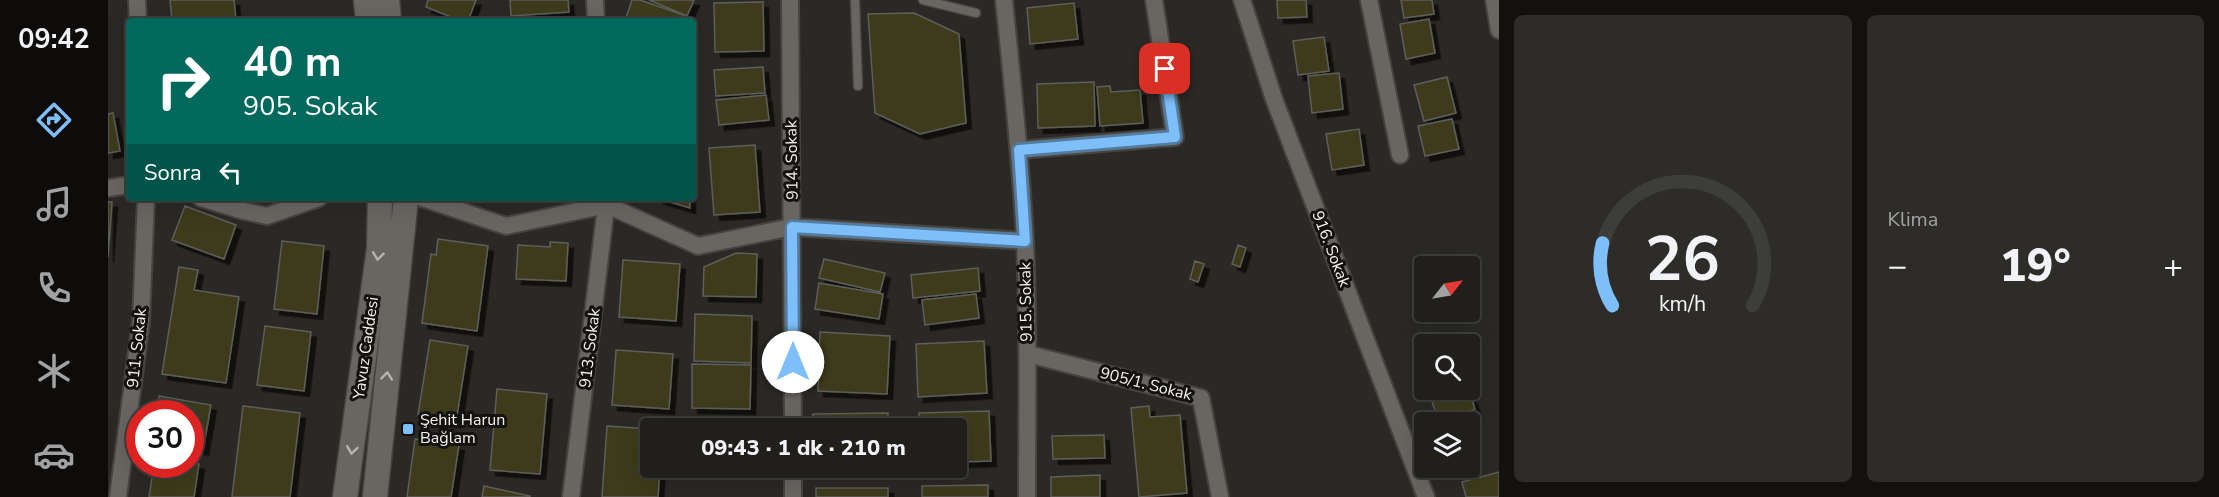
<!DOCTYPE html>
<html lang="tr">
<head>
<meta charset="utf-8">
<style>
  body { margin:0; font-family:"Nunito Sans",sans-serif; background:#2d2c29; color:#f1f3f6; height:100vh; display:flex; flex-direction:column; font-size:22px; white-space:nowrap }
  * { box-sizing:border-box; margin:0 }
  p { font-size:20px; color:#a2a2a3 }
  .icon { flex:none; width:33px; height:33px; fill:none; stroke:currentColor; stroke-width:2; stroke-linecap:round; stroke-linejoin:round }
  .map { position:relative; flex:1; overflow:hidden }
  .side { display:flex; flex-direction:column; gap:15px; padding:15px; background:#12110f; width:720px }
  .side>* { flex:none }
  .banner { position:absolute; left:18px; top:18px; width:570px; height:183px; border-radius:6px; box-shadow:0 6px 24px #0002,0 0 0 2px #3d3d3b; background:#00695c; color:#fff; overflow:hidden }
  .needle { width:39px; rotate:59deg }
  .controls { position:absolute; left:1306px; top:256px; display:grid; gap:12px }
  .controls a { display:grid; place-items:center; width:66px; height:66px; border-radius:6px; background:#201f1c; box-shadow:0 6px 24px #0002,0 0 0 2px #3d3d3b; font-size:30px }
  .speed { position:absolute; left:18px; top:400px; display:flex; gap:12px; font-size:30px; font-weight:700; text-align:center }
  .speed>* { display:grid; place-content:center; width:78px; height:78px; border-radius:50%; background:#201f1c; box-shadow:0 6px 24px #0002,0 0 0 2px #3d3d3b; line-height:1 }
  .speed .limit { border:9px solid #d22; background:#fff; color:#111 }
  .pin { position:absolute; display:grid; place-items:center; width:51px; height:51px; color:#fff; margin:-26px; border-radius:12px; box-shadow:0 3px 9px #0006 }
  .me { position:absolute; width:66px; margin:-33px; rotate:0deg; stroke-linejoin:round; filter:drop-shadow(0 0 4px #0008) }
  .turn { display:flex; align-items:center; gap:21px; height:126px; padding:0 18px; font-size:27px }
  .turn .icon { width:78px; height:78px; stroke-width:2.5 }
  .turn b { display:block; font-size:42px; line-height:51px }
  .then { display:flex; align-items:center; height:57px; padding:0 18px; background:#0003; gap:12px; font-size:22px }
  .big { font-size:45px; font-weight:800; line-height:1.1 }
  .side .tile { flex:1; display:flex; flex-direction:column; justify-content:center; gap:9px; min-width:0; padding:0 21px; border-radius:9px; background:#2d2c29 }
  .side .dial { align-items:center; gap:0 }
  .dial svg { height:156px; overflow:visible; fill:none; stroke:#3d3d3b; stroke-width:7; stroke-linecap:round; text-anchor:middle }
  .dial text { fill:#f1f3f6; stroke:none }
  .heat { display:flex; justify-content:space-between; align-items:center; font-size:33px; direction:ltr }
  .side .tiles { flex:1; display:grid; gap:15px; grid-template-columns:repeat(2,1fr) }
  .trip { position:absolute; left:532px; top:418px; width:327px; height:60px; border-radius:6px; background:#201f1c; box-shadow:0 6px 24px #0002,0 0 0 2px #3d3d3b; font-weight:800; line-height:60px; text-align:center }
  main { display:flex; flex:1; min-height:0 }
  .dock { display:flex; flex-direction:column; width:108px; justify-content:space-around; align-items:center; background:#0d0c0b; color:#a2a2a3 }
  .dock .icon { width:42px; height:42px }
  .dock .selected { color:#7ebef9 }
  .dock b { font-size:27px; color:#f1f3f6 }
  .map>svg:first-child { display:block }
</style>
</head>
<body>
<main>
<nav class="dock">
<b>09:42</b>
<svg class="icon selected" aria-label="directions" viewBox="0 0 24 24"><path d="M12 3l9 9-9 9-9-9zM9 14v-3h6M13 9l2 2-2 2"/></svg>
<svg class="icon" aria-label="music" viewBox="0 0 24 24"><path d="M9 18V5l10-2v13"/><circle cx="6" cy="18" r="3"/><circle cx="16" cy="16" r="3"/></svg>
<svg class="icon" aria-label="phone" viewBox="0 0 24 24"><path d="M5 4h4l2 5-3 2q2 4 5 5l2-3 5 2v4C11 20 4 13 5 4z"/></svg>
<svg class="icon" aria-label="climate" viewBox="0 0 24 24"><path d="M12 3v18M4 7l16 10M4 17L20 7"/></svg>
<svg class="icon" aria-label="car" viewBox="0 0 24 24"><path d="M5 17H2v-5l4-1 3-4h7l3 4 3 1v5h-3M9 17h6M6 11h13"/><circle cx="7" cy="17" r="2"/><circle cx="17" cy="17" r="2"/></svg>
</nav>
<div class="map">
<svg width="1391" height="497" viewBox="0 0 1391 497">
  <defs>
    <filter id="shadow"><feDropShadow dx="5.5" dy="5.5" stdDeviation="0" flood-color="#0009"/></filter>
  </defs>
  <rect width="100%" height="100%" fill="#2b2926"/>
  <path fill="#3c3b1d" stroke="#5e5e5a" stroke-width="1.5" filter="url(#shadow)" d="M62,0H126L128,21H64Z
    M320,0H368L360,21H353L318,7Z
    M402,0H460L461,12L403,16Z
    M524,0H532L584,18L583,21H526L518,18Z
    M541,0H586L579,16Z
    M1169,0H1198L1199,17L1170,18Z
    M1293,0H1324L1326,14L1296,18Z
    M655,2L656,51L607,52L606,3Z
    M966,3L970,39L922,44L919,8Z
    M806,13L851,34L858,123L812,134L767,113L760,14Z
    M1321,19L1327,53L1298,59L1292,24Z
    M1216,37L1221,71L1190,75L1185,41Z
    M655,67L657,93L608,96L606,70Z
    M1231,73L1235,109L1204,113L1200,76Z
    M1339,77L1348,113L1316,121L1306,85Z
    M986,82L987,126L930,128L929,84Z
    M1002,86L1003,92L1032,90L1035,123L992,126L989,87Z
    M658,95L661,120L611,125L608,100Z
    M5,113L12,151L0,153V114Z
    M1344,119L1351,149L1317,156L1310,126Z
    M1251,129L1256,165L1224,170L1218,134Z
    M647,145L652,212L606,215L601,148Z
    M549,198H582V208Z
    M0,202H4L0,257Z
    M77,206L128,225L116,259L64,240Z
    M330,239L380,246L369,331L314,323L323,254L328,255Z
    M174,241L216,246L209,314L166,309Z
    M442,242L460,243L458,281L408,279L410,245L442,247Z
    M1130,245L1138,248L1132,267L1124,264Z
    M628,253L649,254L648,297L595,296L596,267Z
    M716,259L777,273L772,292L711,278Z
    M515,260L572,264L568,321L511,317Z
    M1087,261L1096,264L1090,282L1082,279Z
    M71,267L90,270L86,290L131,297L118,383L54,374Z
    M870,268L872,291L805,298L803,275Z
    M711,283L775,294L771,319L707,309Z
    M868,294L871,318L817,325L814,300Z
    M587,314L644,316L643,363L586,361Z
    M157,326L203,332L196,391L149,385Z
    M712,332L782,336L779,394L710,391Z
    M1344,337L1346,345H1317V356L1314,344Z
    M322,340L360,346L348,422L310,415Z
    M876,341L879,393L810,397L808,344Z
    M508,350L565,354L561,409L504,405Z
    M584,364L643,365L642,409L584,408Z
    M389,389L439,394L432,474L382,470Z
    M1320,390H1361L1367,409L1331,422Z
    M51,396L103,405L95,450L82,447V414H48Z
    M135,406L192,413L182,497H124Z
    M1041,406L1042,417L1072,415L1079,493L1031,497L1023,408Z
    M881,411L883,461L849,462V429H811V413Z
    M780,413V429H705V414Z
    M499,426L543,429V468H552L550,497H494Z
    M582,427L647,428V429H582Z
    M996,435L997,458L945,459L944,436Z
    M307,439L351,445L343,497H299Z
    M82,463L91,464L86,497H41L46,465H82Z
    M582,468H647V470H582Z
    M1391,472V497H1358L1354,482Z
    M992,475V497H943V477Z
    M880,485V497H814V486Z
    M376,486L422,496V497H374Z
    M708,488H780V497H708Z"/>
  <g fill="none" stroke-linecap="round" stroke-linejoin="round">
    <g stroke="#464441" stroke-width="11">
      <path id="service" d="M747,0L750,86
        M815,0L868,13"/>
    </g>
    <g stroke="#464441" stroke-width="20">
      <path id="minor" d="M29,0L30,21
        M487,0L488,21
        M682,0L685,429
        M896,0C904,80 913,161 917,241C921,326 919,412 919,497
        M1134,0L1166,99L1318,497
        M1261,0L1292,155
        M1386,0L1391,30
        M911,150L1067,137L1046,0
        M0,188L21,185
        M93,198L136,211L159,216L211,198
        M314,198L398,226L499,205L590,246L684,227L917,241
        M920,354L1093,398L1112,497
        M685,468V497
        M10,497L33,321L38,198
        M463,497L499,198"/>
    </g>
    <g stroke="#464441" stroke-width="27">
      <path id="secondary" d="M258,0L260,21
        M279,0L281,21
        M237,497L271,248L272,198
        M267,497L298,198"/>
    </g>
    <use href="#service" stroke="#696662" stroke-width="8"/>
    <use href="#minor" stroke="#696662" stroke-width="16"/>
    <use href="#secondary" stroke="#696662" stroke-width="24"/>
  </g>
  <defs><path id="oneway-chevron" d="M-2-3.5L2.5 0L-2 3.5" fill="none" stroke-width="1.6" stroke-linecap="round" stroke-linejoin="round" transform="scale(1.5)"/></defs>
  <g stroke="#b6b4b1">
    <use href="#oneway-chevron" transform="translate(270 256) rotate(97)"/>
    <use href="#oneway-chevron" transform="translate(279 376) rotate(-84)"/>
    <use href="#oneway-chevron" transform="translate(244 450) rotate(98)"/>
  </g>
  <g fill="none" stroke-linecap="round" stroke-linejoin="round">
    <g stroke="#527ca2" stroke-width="15">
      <path id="route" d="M685,362L684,227L917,241L911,150L1067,137L1057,69"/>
    </g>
    <use href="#route" stroke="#7ebef9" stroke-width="10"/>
  </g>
  <rect fill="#7ebef9" stroke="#131210" stroke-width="2" x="294" y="423" width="12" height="12" rx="3"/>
  <g text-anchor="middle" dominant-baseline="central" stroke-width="6" stroke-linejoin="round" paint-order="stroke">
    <g font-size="16" fill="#f5f4f1" stroke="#131210">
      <text transform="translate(684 160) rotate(-91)">914. Sokak</text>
      <text transform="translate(1223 249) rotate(69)">916. Sokak</text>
      <text transform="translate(918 302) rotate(-91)">915. Sokak</text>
      <text transform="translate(29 348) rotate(-84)">911. Sokak</text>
      <text transform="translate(258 348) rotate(-82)">Yavuz Caddesi</text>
      <text transform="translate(482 348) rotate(-83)">913. Sokak</text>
      <text transform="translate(1038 384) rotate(14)">905/1. Sokak</text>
    </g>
    <g font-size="16" fill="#f5f4f1" stroke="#131210" text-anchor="start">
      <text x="312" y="420">Şehit Harun<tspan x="312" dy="18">Bağlam</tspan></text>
    </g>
  </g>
</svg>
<div class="controls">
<a><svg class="needle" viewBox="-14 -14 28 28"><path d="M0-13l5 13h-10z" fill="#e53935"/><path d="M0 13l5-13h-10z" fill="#a2a2a3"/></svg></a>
<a><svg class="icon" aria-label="search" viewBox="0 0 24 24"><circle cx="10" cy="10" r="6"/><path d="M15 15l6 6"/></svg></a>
<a><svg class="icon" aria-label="layers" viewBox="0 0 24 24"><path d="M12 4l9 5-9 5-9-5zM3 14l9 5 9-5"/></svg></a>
</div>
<div class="speed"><div class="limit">30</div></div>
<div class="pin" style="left:1057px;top:69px;background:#d93025"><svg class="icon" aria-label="arrive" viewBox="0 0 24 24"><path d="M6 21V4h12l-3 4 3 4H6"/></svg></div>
<svg class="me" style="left:685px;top:362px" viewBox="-20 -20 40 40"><circle r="19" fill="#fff"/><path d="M0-13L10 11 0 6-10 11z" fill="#7ebef9"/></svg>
<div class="trip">09:43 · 1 dk · 210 m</div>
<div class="banner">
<div class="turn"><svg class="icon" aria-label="right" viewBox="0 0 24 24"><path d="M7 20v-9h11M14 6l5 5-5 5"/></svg><div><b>40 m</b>905. Sokak</div></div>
<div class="then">Sonra<svg class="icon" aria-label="left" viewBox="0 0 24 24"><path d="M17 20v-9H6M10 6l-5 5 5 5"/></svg></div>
</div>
</div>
<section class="side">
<div class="tiles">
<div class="tile dial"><svg viewBox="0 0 100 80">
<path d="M14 69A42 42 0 1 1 86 69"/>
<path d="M14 69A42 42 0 0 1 9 37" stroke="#7ebef9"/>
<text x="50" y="56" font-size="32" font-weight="700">26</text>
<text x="50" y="72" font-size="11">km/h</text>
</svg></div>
<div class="tile"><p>Klima</p>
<div class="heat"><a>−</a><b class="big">19°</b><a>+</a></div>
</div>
</div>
</section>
</main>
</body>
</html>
